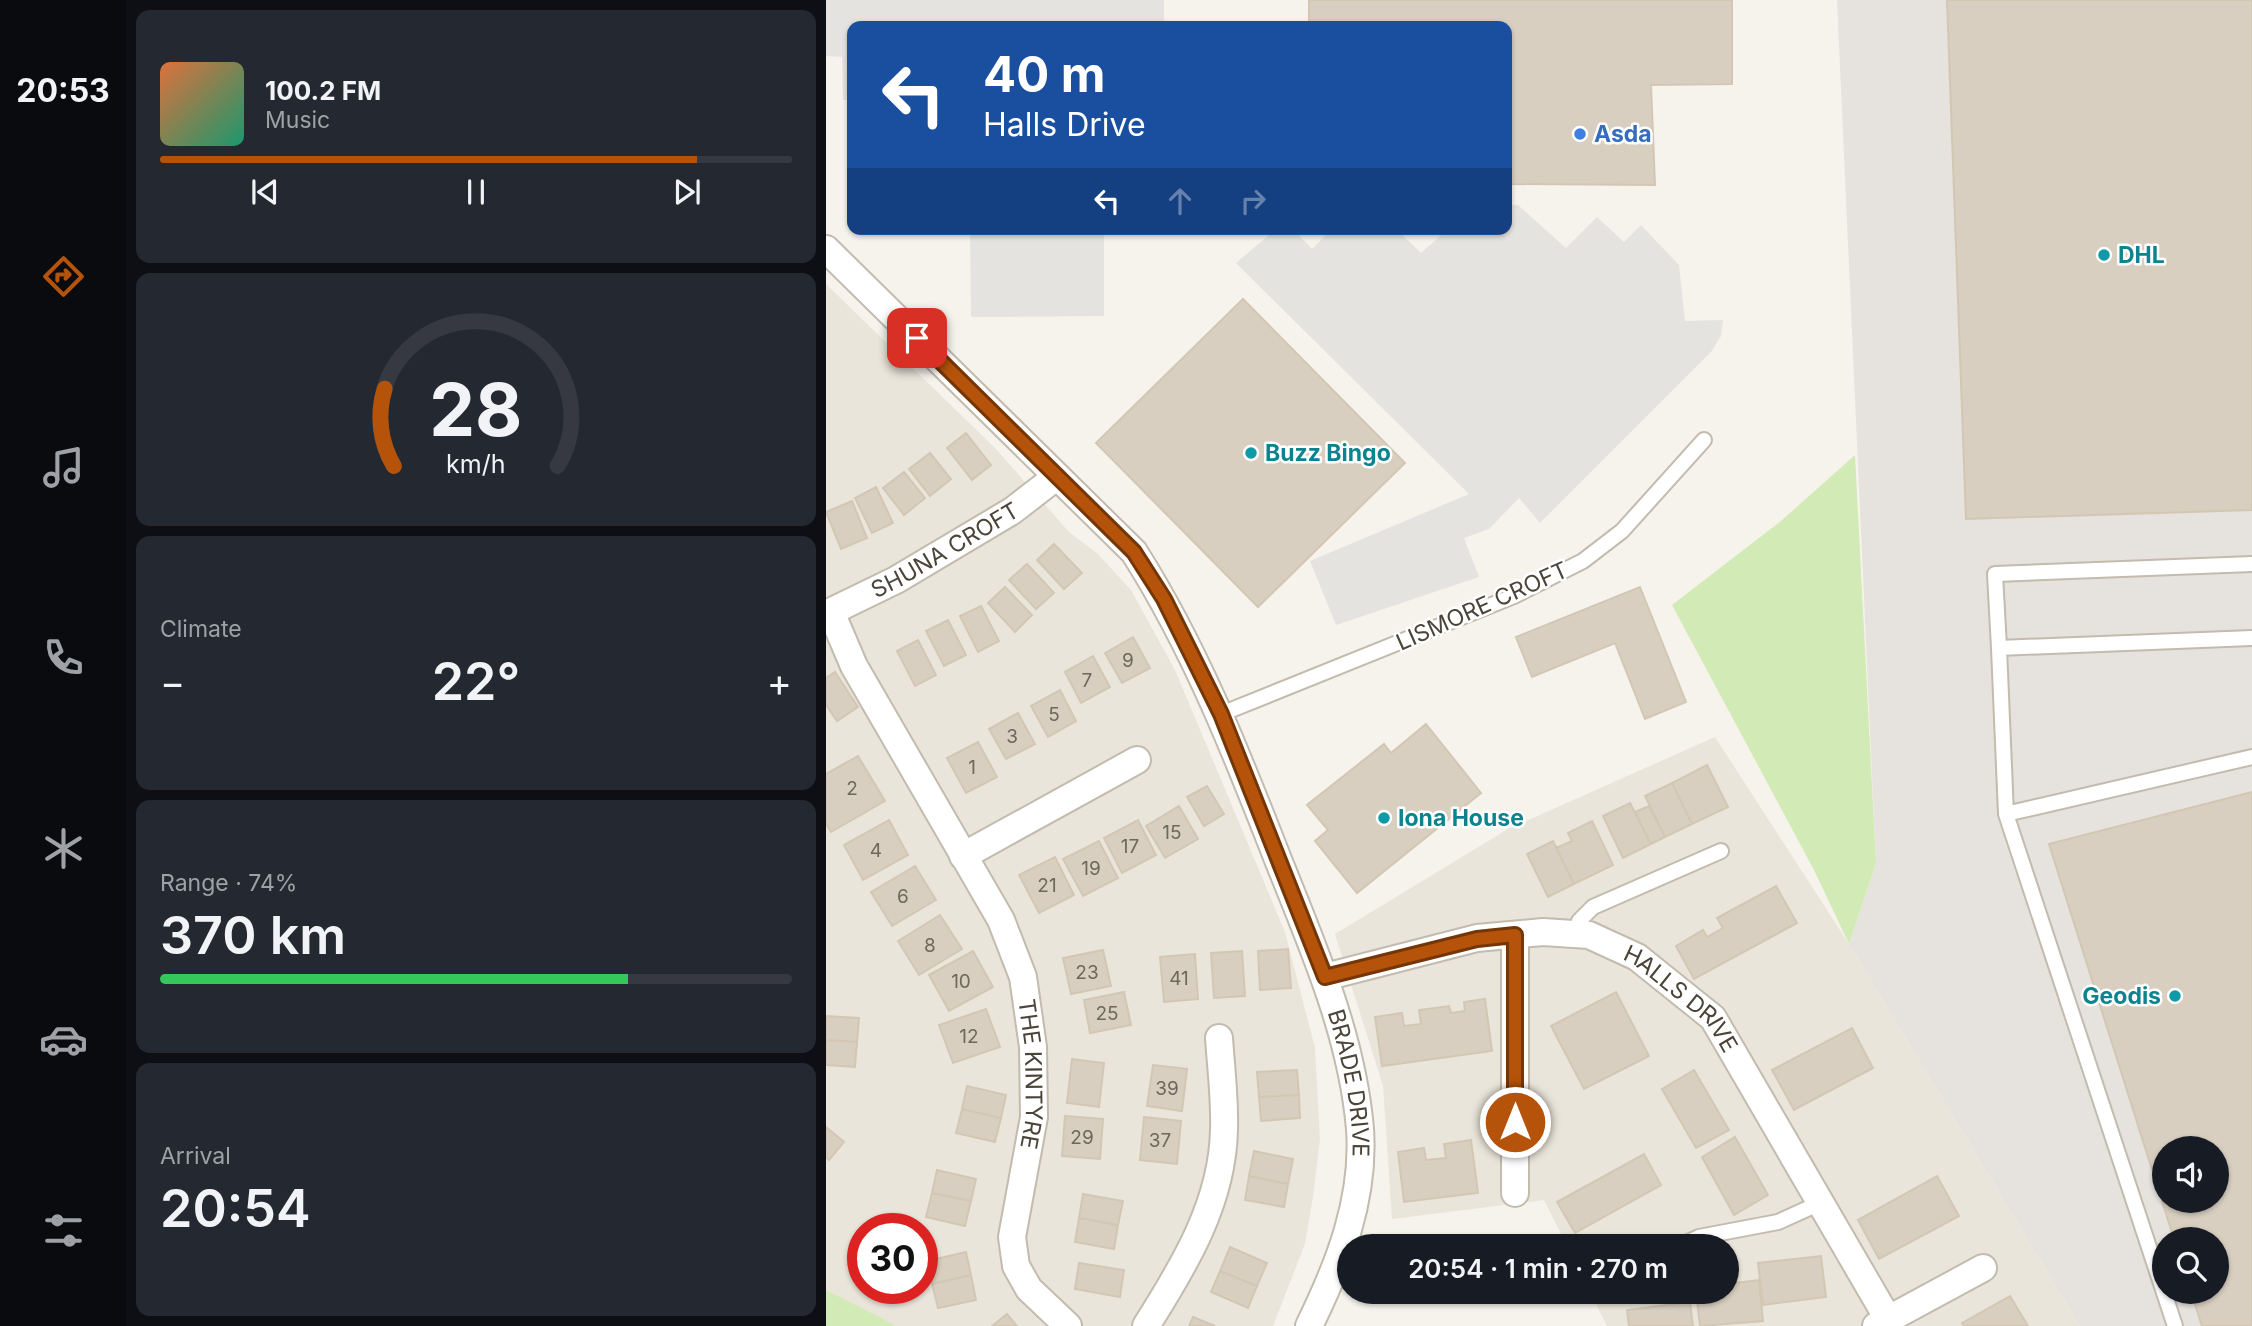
<!DOCTYPE html>
<html lang="en">
<head>
<meta charset="utf-8">
<style>
  body { margin:0; font-family:Inter,sans-serif; background:#242831; color:#f1f3f6; height:100vh; display:flex; flex-direction:column; font-size:26px; white-space:nowrap }
  * { box-sizing:border-box; margin:0 }
  p { font-size:23px; color:#9ea1a6 }
  .icon { flex:none; width:38px; height:38px; fill:none; stroke:currentColor; stroke-width:2; stroke-linecap:round; stroke-linejoin:round }
  .map { position:relative; flex:1; overflow:hidden }
  .drawer { display:flex; flex-direction:column; gap:10px; padding:10px; background:#0d0f14; width:700px }
  .drawer>* { flex:none }
  .top-card { position:absolute; left:21px; top:21px; width:665px; height:214px; border-radius:14px; box-shadow:0 2px 5px #0004; background:#1a4fa0; color:#fff; overflow:hidden }
  .buttons { position:absolute; left:1326px; top:1136px; display:grid; gap:14px }
  .buttons a { display:grid; place-items:center; width:77px; height:77px; border-radius:50%; background:#171b24; box-shadow:0 2px 5px #0004; font-size:35px }
  .speed { position:absolute; left:21px; top:1213px; display:flex; gap:14px; font-size:35px; font-weight:700; text-align:center }
  .speed>* { display:grid; place-content:center; width:91px; height:91px; border-radius:50%; background:#171b24; box-shadow:0 2px 5px #0004; line-height:1 }
  .speed .limit { border:10px solid #d22; background:#fff; color:#111 }
  .pin { position:absolute; display:grid; place-items:center; width:60px; height:60px; color:#fff; margin:-30px; border-radius:14px; box-shadow:0 4px 10px #0006 }
  .me { position:absolute; width:77px; margin:-38px; rotate:0deg; stroke-linejoin:round; filter:drop-shadow(0 0 5px #0008) }
  .turn { display:flex; align-items:center; gap:24px; height:147px; padding:0 21px; font-size:32px }
  .turn .icon { width:91px; height:91px; stroke-width:2.5 }
  .turn b { display:block; font-size:49px; line-height:60px }
  .lanes { display:flex; align-items:center; height:66px; padding:0 21px; background:#0003; justify-content:center; gap:35px; direction:ltr }
  .lanes .off { opacity:.35 }
  .big { font-size:52px; font-weight:600; line-height:1.1 }
  .drawer .widget { flex:1; display:flex; flex-direction:column; justify-content:center; gap:10px; min-width:0; padding:0 24px; border-radius:14px; background:#242831 }
  .drawer .dial { align-items:center; gap:0 }
  .dial svg { height:182px; overflow:visible; fill:none; stroke:#363941; stroke-width:7; stroke-linecap:round; text-anchor:middle }
  .dial text { fill:#f1f3f6; stroke:none }
  .song { display:flex; align-items:center; gap:21px }
  .cover { width:84px; height:84px; border-radius:10px; background:linear-gradient(135deg,hsl(20 70% 55%),hsl(160 70% 35%)) }
  .played { height:7px; border-radius:4px; background:linear-gradient(90deg,#b45309 85%,#363941 85%) }
  .keys { display:flex; justify-content:space-around; direction:ltr }
  .heat { display:flex; justify-content:space-between; align-items:center; font-size:38px; direction:ltr }
  .charge { height:10px; border-radius:5px; background:linear-gradient(90deg,#34c759 74%,#363941 0) }
  .trip { position:absolute; left:511px; top:1234px; width:402px; height:70px; border-radius:35px; background:#171b24; box-shadow:0 2px 5px #0004; font-weight:600; line-height:70px; text-align:center }
  main { display:flex; flex:1; min-height:0 }
  .dock { display:flex; flex-direction:column; width:126px; justify-content:space-around; align-items:center; background:#090b0e; color:#9ea1a6 }
  .dock .icon { width:49px; height:49px }
  .dock .current { color:#b45309 }
  .dock b { font-size:32px; color:#f1f3f6 }
  .map>svg:first-child { display:block }
</style>
</head>
<body>
<main>
<nav class="dock">
<b>20:53</b>
<svg class="icon current" aria-label="directions" viewBox="0 0 24 24"><path d="M12 3l9 9-9 9-9-9zM9 14v-3h6M13 9l2 2-2 2"/></svg>
<svg class="icon" aria-label="music" viewBox="0 0 24 24"><path d="M9 18V5l10-2v13"/><circle cx="6" cy="18" r="3"/><circle cx="16" cy="16" r="3"/></svg>
<svg class="icon" aria-label="phone" viewBox="0 0 24 24"><path d="M5 4h4l2 5-3 2q2 4 5 5l2-3 5 2v4C11 20 4 13 5 4z"/></svg>
<svg class="icon" aria-label="climate" viewBox="0 0 24 24"><path d="M12 3v18M4 7l16 10M4 17L20 7"/></svg>
<svg class="icon" aria-label="car" viewBox="0 0 24 24"><path d="M5 17H2v-5l4-1 3-4h7l3 4 3 1v5h-3M9 17h6M6 11h13"/><circle cx="7" cy="17" r="2"/><circle cx="17" cy="17" r="2"/></svg>
<svg class="icon" aria-label="filters" viewBox="0 0 24 24"><path d="M4 7h16M4 17h16"/><circle cx="9" cy="7" r="2"/><circle cx="15" cy="17" r="2"/></svg>
</nav>
<section class="drawer">
<div class="widget">
<div class="song"><i class="cover"></i><div><b>100.2 FM</b><p>Music</p></div></div>
<div class="played"></div>
<div class="keys"><svg class="icon" aria-label="previous" viewBox="0 0 24 24"><path d="M18 5L8 12l10 7zM5 5v14"/></svg><svg class="icon" aria-label="pause" viewBox="0 0 24 24"><path d="M8 5v14M16 5v14"/></svg><svg class="icon" aria-label="next" viewBox="0 0 24 24"><path d="M6 5l10 7-10 7zM19 5v14"/></svg></div>
</div>
<div class="widget dial"><svg viewBox="0 0 100 80">
<path d="M14 69A42 42 0 1 1 86 69"/>
<path d="M14 69A42 42 0 0 1 10 35" stroke="#b45309"/>
<text x="50" y="56" font-size="32" font-weight="700">28</text>
<text x="50" y="72" font-size="11">km/h</text>
</svg></div>
<div class="widget"><p>Climate</p>
<div class="heat"><a>−</a><b class="big">22°</b><a>+</a></div>
</div>
<div class="widget"><p>Range · 74%</p><b class="big">370 km</b><div class="charge"></div></div>
<div class="widget"><p>Arrival</p><b class="big">20:54</b></div>
</section>
<div class="map">
<svg width="1426" height="1326" viewBox="0 0 1426 1326">
  <rect width="100%" height="100%" fill="#f6f3ec"/>
  <path fill="#eae5da" fill-rule="evenodd" d="M0,284L169,448L243,532L272,554L305,590L349,670L459,932L489,1048L494,1139L487,1197L479,1244L447,1326H69L0,1290ZM37,1228H96V1288H37Z
    M889,737L1023,944L1254,1326H781L764,1292H901V1246H741L718,1200L566,1219L557,1086L509,934L682,829Z"/>
  <path fill="#e6e2dd" fill-rule="evenodd" d="M1011,0H1426V1326H1254L1023,944L1050,863ZM1339,1148H1391V1200H1339ZM1339,1239H1391V1292H1339Z"/>
  <path fill="#d2eab5" d="M1029,455L1050,863L1023,944L988,870L846,605L955,521Z
    M0,1290L63,1322L69,1326H0Z"/>
  <path fill="#e5e3e0" d="M0,0H338V26H26V100H17L16,57L0,56Z
    M681,205H692L740,248L771,217L798,242L815,225L853,265L859,321L897,320L895,336L885,352L714,523L693,498L663,529L638,538L653,577L510,625L484,561L643,494L410,263L450,229H467L486,249L506,229H570L595,253L622,229H627L633,235L639,229H681Z
    M144,229H278V316L145,317Z"/>
  <path fill="#d8cfc1" stroke="#d3c7b4" stroke-width="2" fill-rule="evenodd" d="M483,0H906V84L825,85L829,185L681,184V26H483Z
    M1121,0H1426V510L1140,519Z
    M417,299L579,463L432,607L270,443Z
    M140,433L165,465L146,480L121,448Z
    M104,453L125,479L104,496L83,469Z
    M78,472L99,498L78,515L57,488Z
    M50,487L67,523L46,533L29,498Z
    M26,501L41,538L15,549L0,512Z
    M228,544L256,573L238,589L211,560Z
    M201,564L228,593L210,609L183,580Z
    M179,587L206,615L189,632L162,603Z
    M814,587L860,702L819,719L789,643L706,677L690,637Z
    M155,606L173,641L152,652L134,616Z
    M122,620L140,655L118,666L100,631Z
    M307,637L324,668L296,683L279,653Z
    M92,640L110,675L89,686L71,651Z
    M267,656L284,687L255,703L239,672Z
    M9,672L32,707L11,721L0,705V678Z
    M234,690L250,721L222,737L205,706Z
    M192,713L209,744L180,759L163,729Z
    M600,724L655,793L531,893L489,841L502,830L481,805L558,744L565,753Z
    M152,742L171,777L140,793L121,758Z
    M32,756L59,801L5,832L0,824V774Z
    M881,765L902,807L866,824L846,783Z
    M846,783L866,824L839,837L819,796Z
    M381,786L398,814L378,826L361,797Z
    M1426,792V1326H1376L1365,1292H1391V1239H1348L1223,844ZM1339,1148H1391V1200H1339Z
    M804,803L825,844L797,858L777,816Z
    M353,806L372,839L339,858L320,826Z
    M823,806L839,837L825,844L809,812Z
    M63,820L82,855L37,880L18,845Z
    M312,820L330,855L296,873L278,838Z
    M766,821L787,865L748,884L730,848L746,841L742,833Z
    M273,841L292,878L257,896L237,859Z
    M727,841L748,884L722,897L701,854Z
    M229,857L248,895L213,913L193,875Z
    M89,866L110,900L66,926L45,892Z
    M950,886L971,923L868,979L850,946L877,930L881,937L897,928L891,918Z
    M114,915L136,949L93,975L72,941Z
    M462,949L465,988L434,990L432,951Z
    M277,950L285,986L245,994L237,958Z
    M147,951L167,987L123,1011L103,975Z
    M416,951L419,996L388,998L385,953Z
    M369,954L372,999L338,1002L334,957Z
    M298,992L305,1025L264,1033L258,1000Z
    M790,992L823,1056L758,1089L725,1026Z
    M659,999L666,1051L556,1066L549,1017L576,1013L578,1026L595,1024L593,1010L623,1006L625,1013L639,1011L638,1002Z
    M160,1009L174,1047L127,1063L113,1025Z
    M0,1016L33,1018L31,1042L0,1040Z
    M1026,1028L1047,1068L968,1110L946,1070Z
    M0,1040L31,1042L29,1067L0,1065Z
    M246,1059L278,1063L273,1107L241,1103Z
    M327,1065L361,1069L356,1111L321,1106Z
    M471,1070L473,1095L433,1097L431,1072Z
    M868,1070L903,1130L870,1148L836,1089Z
    M141,1086L180,1095L175,1118L136,1109Z
    M473,1095L474,1118L435,1121L433,1097Z
    M136,1109L175,1118L169,1142L130,1133Z
    M239,1116L277,1119L274,1159L236,1156Z
    M318,1117L355,1121L351,1164L314,1160Z
    M0,1127L18,1142L3,1160L0,1157Z
    M909,1137L942,1195L908,1215L876,1157Z
    M645,1140L652,1193L578,1202L572,1152L598,1148L600,1160L620,1158L618,1144Z
    M428,1151L467,1159L462,1184L423,1176Z
    M818,1154L835,1185L749,1233L731,1202Z
    M111,1170L150,1179L145,1201L106,1193Z
    M423,1176L462,1184L458,1207L419,1200Z
    M1111,1176L1133,1216L1053,1259L1032,1220Z
    M106,1193L145,1201L139,1226L100,1217Z
    M257,1194L297,1201L292,1225L253,1218Z
    M253,1218L292,1225L288,1249L249,1242Z
    M404,1247L441,1263L431,1286L394,1271Z
    M140,1252L145,1275L106,1284L101,1261Z
    M995,1256L1000,1297L937,1305L932,1263Z
    M253,1263L298,1270L294,1297L249,1289Z
    M394,1271L431,1286L422,1308L385,1292Z
    M145,1275L150,1300L112,1308L106,1284Z
    M933,1280L937,1321L874,1326L870,1292H901V1284Z
    M1184,1296L1202,1326H1138L1136,1323Z
    M864,1302L867,1326H803L801,1310Z
    M181,1314L191,1326H166Z
    M367,1317L389,1326H363Z"/>
  <g fill="none" stroke-linecap="round" stroke-linejoin="round">
    <g stroke="#c2bbae" stroke-width="18">
      <path id="lane" d="M1426,638L1173,648L1180,814L1426,757
        M1173,648L1169,574L1426,564
        M395,714L688,596L757,561L796,531L878,440
        M1180,814L1349,1326
        M750,934L753,921L767,907L895,851
        M854,1246L873,1237L952,1222L994,1203"/>
    </g>
    <g stroke="#c2bbae" stroke-width="30">
      <g id="street">
        <path id="s1" d="M0,249L308,552C369,648 410,752 451,857C486,945 526,1034 534,1129C539,1199 513,1265 483,1326"/>
        <path id="s2" d="M5,612L28,666L175,920L197,977L207,1047L208,1117L186,1237L190,1266L203,1289L242,1326"/>
        <path id="s3" d="M0,614L70,580L186,511L230,477"/>
        <path d="M137,856L311,760"/>
        <path d="M689,935V1193"/>
        <path id="s4" d="M499,977L651,938L717,932L763,935L811,957L887,1018L1062,1319"/>
        <path d="M320,1326C358,1266 397,1202 398,1129C399,1099 395,1068 393,1038"/>
        <path d="M1050,1326L1157,1268"/>
      </g>
    </g>
    <use href="#lane" stroke="#fff" stroke-width="14"/>
    <use href="#street" stroke="#fff" stroke-width="26"/>
  </g>
  <g fill="none" stroke-linecap="round" stroke-linejoin="round">
    <g stroke="#753606" stroke-width="18">
      <path id="route" d="M91,338L308,552L338,599L395,714L499,977L651,939L689,935V1122"/>
    </g>
    <use href="#route" stroke="#b45309" stroke-width="12"/>
  </g>
  <circle fill="#3f7fe0" stroke="#fff" stroke-width="2.5" cx="754" cy="134" r="7"/>
  <g fill="#0f9aa8" stroke="#fff" stroke-width="2.5">
    <circle cx="1278" cy="255" r="7"/>
    <circle cx="425" cy="453" r="7"/>
    <circle cx="558" cy="818" r="7"/>
    <circle cx="1349" cy="996" r="7"/>
  </g>
  <g text-anchor="middle" dominant-baseline="central" stroke-width="5" stroke-linejoin="round" paint-order="stroke">
    <g font-size="19" fill="#6e675b">
      <text x="302" y="660">9</text>
      <text x="261" y="680">7</text>
      <text x="228" y="714">5</text>
      <text x="186" y="736">3</text>
      <text x="146" y="767">1</text>
      <text x="26" y="788">2</text>
      <text x="346" y="832">15</text>
      <text x="304" y="846">17</text>
      <text x="50" y="850">4</text>
      <text x="265" y="868">19</text>
      <text x="221" y="885">21</text>
      <text x="77" y="896">6</text>
      <text x="104" y="945">8</text>
      <text x="261" y="972">23</text>
      <text x="353" y="978">41</text>
      <text x="135" y="981">10</text>
      <text x="281" y="1013">25</text>
      <text x="143" y="1036">12</text>
      <text x="341" y="1088">39</text>
      <text x="256" y="1137">29</text>
      <text x="334" y="1140">37</text>
    </g>
    <g font-size="23" font-weight="bold" fill="#366cbe" stroke="#fff" text-anchor="start">
      <text x="768" y="134">Asda</text>
    </g>
    <g font-size="23" font-weight="bold" fill="#0d838f" stroke="#fff" text-anchor="start">
      <text x="1292" y="255">DHL</text>
      <text x="439" y="453">Buzz Bingo</text>
      <text x="572" y="818">Iona House</text>
      <text x="1335" y="996" text-anchor="end">Geodis</text>
    </g>
    <g font-size="23" fill="#4b4439" stroke="#fff">
      <text stroke="none"><textPath href="#s3" startOffset="135">SHUNA CROFT</textPath></text>
      <text transform="translate(656 606) rotate(-24)">LISMORE CROFT</text>
      <text stroke="none"><textPath href="#s4" startOffset="383">HALLS DRIVE</textPath></text>
      <text stroke="none"><textPath href="#s2" startOffset="511">THE KINTYRE</textPath></text>
      <text stroke="none"><textPath href="#s1" startOffset="1008">BRADE DRIVE</textPath></text>
    </g>
  </g>
</svg>
<div class="buttons">
<a><svg class="icon" aria-label="sound" viewBox="0 0 24 24"><path d="M4 9h4l5-4v14l-5-4H4zM17 9q2 3 0 6"/></svg></a>
<a><svg class="icon" aria-label="search" viewBox="0 0 24 24"><circle cx="10" cy="10" r="6"/><path d="M15 15l6 6"/></svg></a>
</div>
<div class="speed"><div class="limit">30</div></div>
<div class="pin" style="left:91px;top:338px;background:#d93025"><svg class="icon" aria-label="arrive" viewBox="0 0 24 24"><path d="M6 21V4h12l-3 4 3 4H6"/></svg></div>
<svg class="me" style="left:689px;top:1122px" viewBox="-20 -20 40 40"><circle r="17" fill="#b45309" stroke="#fff" stroke-width="3"/><path d="M0-11L8 9 0 5-8 9z" fill="#fff"/></svg>
<div class="trip">20:54 · 1 min · 270 m</div>
<div class="top-card">
<div class="turn"><svg class="icon" aria-label="left" viewBox="0 0 24 24"><path d="M17 20v-9H6M10 6l-5 5 5 5"/></svg><div><b>40 m</b>Halls Drive</div></div>
<div class="lanes"><svg class="icon" aria-label="left" viewBox="0 0 24 24"><path d="M17 20v-9H6M10 6l-5 5 5 5"/></svg><svg class="icon off" aria-label="ahead" viewBox="0 0 24 24"><path d="M12 20V5M6 11l6-6 6 6"/></svg><svg class="icon off" aria-label="right" viewBox="0 0 24 24"><path d="M7 20v-9h11M14 6l5 5-5 5"/></svg></div>
</div>
</div>
</main>
</body>
</html>
